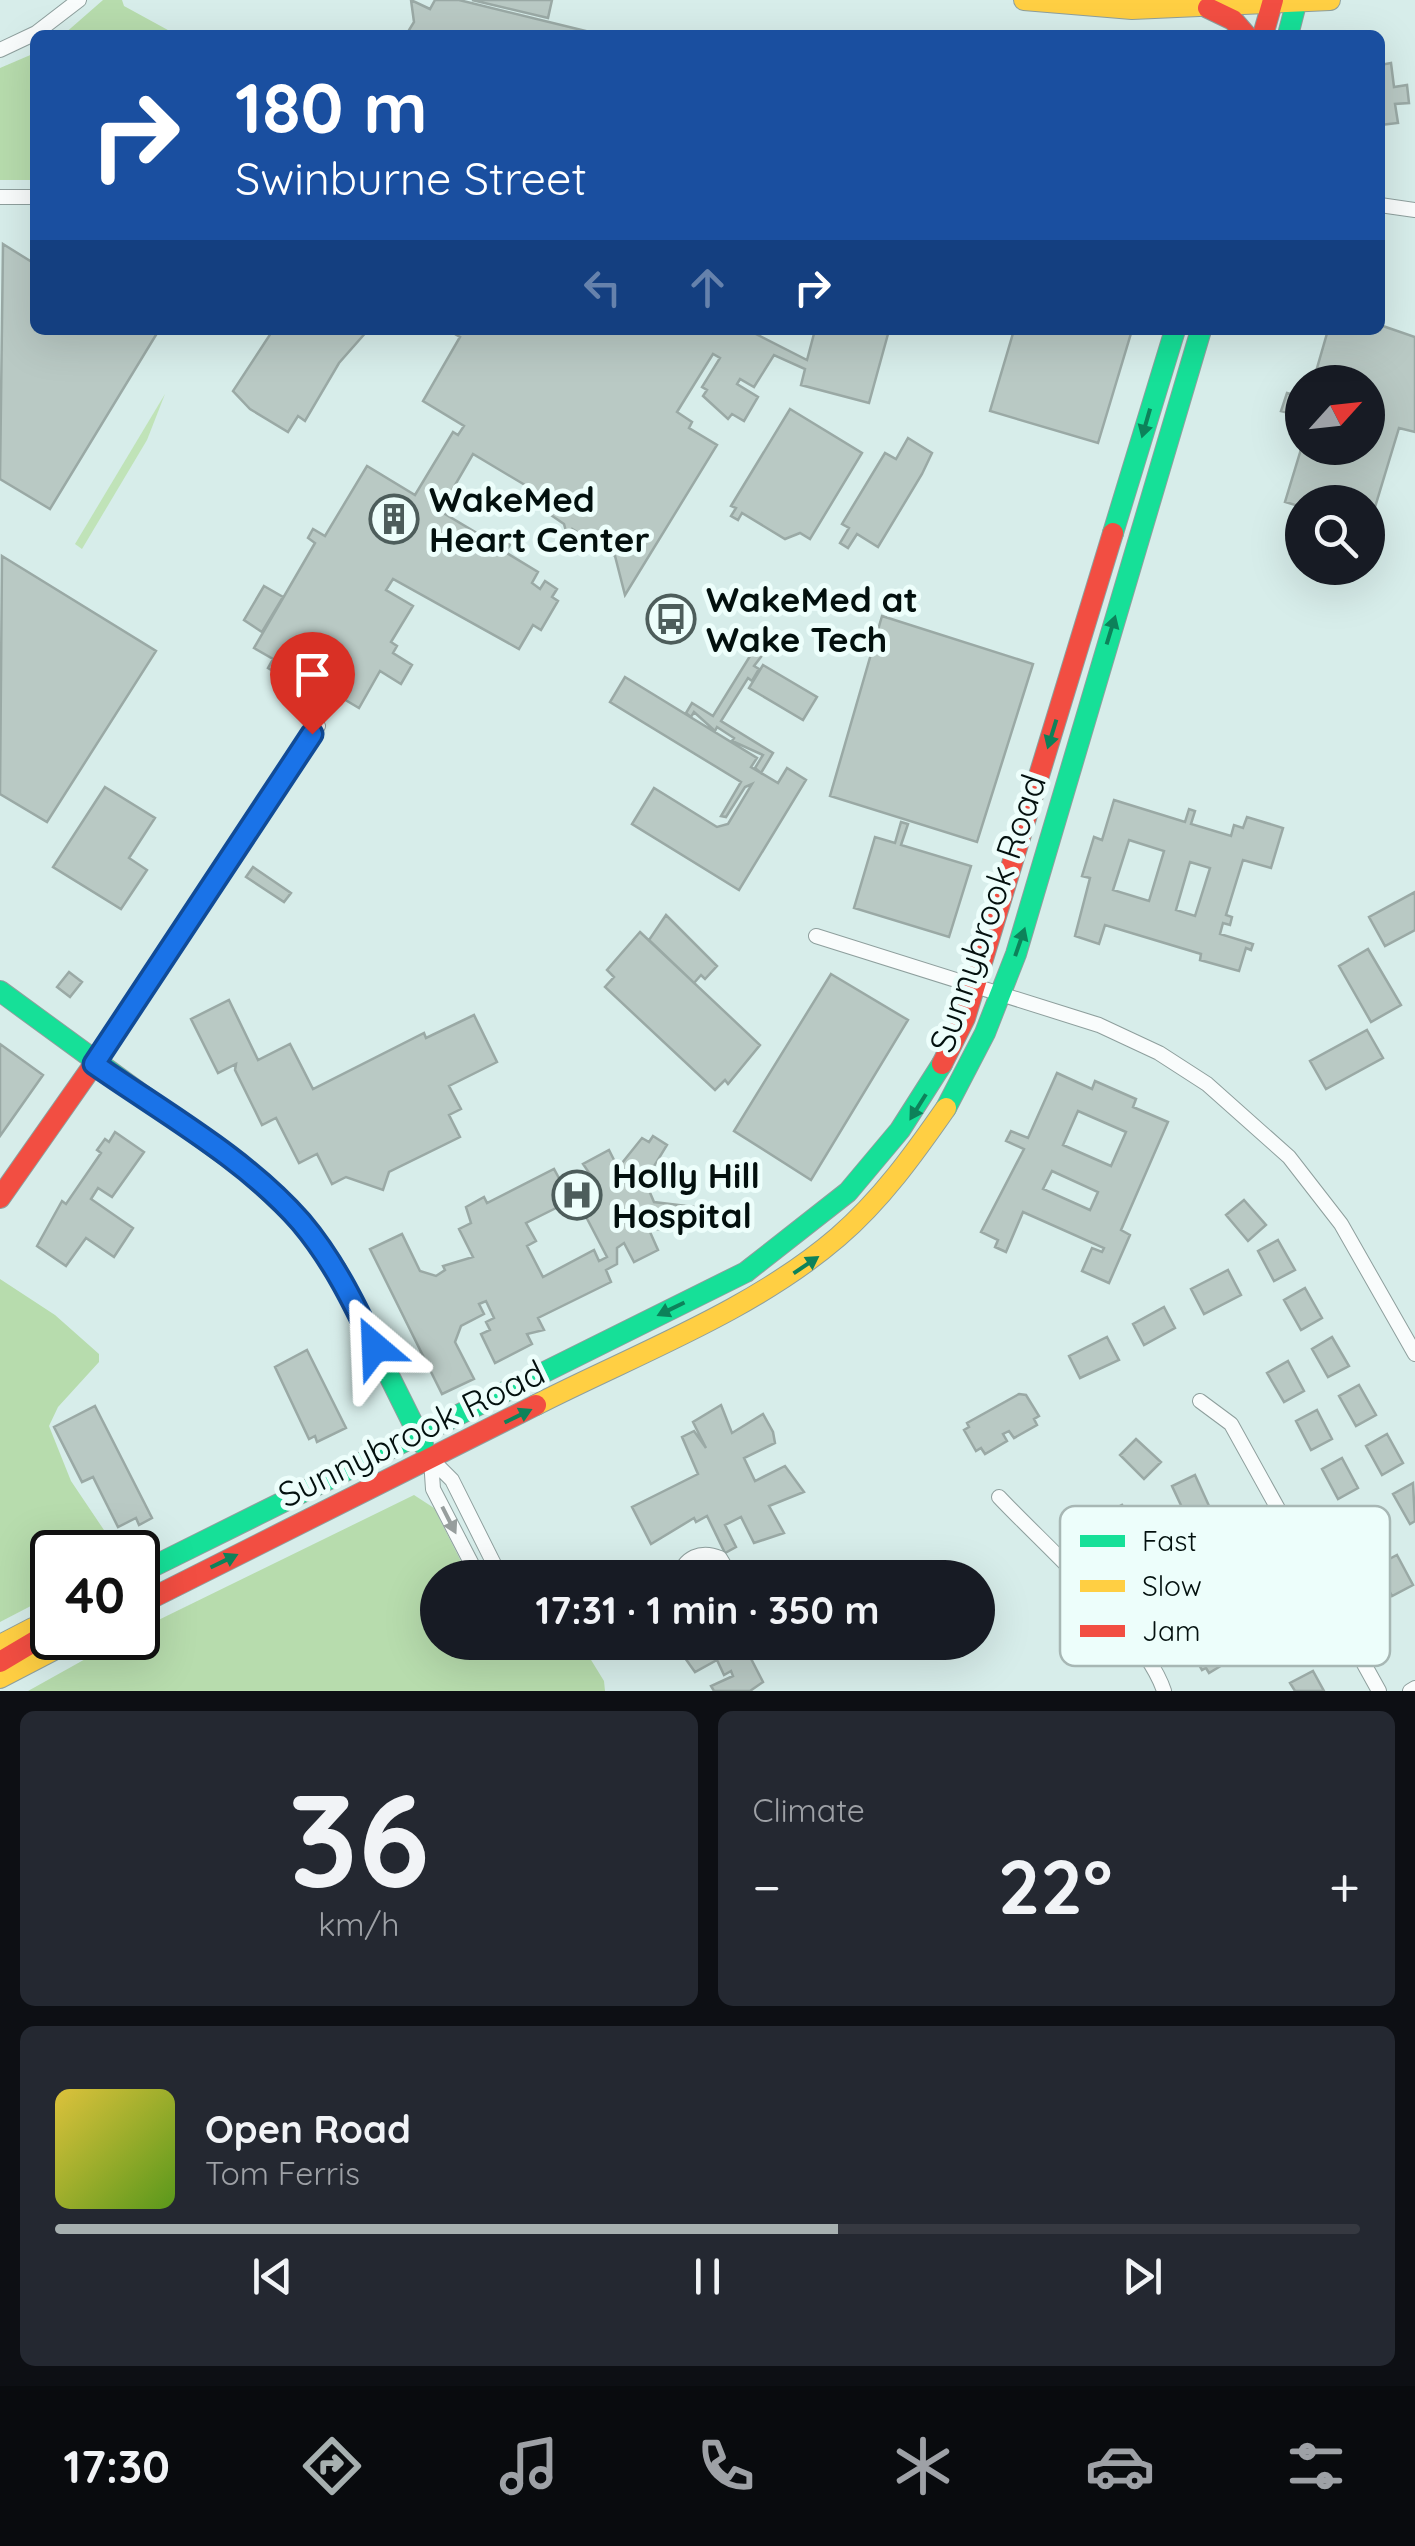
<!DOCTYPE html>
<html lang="en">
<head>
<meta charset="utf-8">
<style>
  body { margin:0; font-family:Quicksand,sans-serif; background:#242831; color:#f1f3f6; height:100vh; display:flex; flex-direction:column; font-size:38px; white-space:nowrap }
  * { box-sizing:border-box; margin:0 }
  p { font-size:32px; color:#9ea1a6 }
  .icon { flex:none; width:55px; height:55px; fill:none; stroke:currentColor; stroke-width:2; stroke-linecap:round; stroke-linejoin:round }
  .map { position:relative; height:1691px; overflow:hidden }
  .side { display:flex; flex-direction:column; gap:20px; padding:20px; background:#0d0f14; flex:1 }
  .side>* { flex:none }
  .guide { position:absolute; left:30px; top:30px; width:1355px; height:305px; border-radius:15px; box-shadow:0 10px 40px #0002; background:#1a4fa0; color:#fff; overflow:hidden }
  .needle { width:65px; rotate:63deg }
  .tools { position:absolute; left:1285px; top:365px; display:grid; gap:20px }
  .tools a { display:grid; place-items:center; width:100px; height:100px; border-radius:50%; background:#171b24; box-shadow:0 10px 40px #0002; font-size:50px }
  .speed { position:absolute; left:30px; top:1530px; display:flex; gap:20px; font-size:50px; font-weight:700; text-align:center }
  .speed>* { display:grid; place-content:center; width:130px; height:130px; border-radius:50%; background:#171b24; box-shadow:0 10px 40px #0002; line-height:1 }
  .speed .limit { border:5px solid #111; border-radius:15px; background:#fff; color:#111 }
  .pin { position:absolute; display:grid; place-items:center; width:85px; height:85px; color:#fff; margin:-102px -42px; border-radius:50% 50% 50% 0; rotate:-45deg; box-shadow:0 0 10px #0007 }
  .pin .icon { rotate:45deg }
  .me { position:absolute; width:110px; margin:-55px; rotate:334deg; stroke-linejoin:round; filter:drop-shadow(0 0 8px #0008) }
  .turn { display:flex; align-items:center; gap:35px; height:210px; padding:0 40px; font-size:45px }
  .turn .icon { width:130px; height:130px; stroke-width:2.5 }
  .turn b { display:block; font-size:70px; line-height:85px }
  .lanes { display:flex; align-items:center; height:95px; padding:0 40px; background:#0003; justify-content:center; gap:50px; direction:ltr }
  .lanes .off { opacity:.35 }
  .big { font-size:75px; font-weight:800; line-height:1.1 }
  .side .tile { flex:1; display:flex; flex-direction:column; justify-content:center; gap:15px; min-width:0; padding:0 35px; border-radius:15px; background:#242831 }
  .side .dial { align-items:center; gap:0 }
  .dial b { font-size:130px; line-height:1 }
  .song { display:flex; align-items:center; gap:30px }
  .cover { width:120px; height:120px; border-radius:15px; background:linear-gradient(135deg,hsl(50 70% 55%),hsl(90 70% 35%)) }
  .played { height:10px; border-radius:5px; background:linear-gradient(90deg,#a7b0b0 60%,#363941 60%) }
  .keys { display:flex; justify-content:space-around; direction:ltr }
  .heat { display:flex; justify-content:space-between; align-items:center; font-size:55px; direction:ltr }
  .side .tiles { flex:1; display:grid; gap:20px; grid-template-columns:1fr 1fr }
  .tile:last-child { grid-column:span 2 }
  .trip { position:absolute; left:420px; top:1560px; width:575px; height:100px; border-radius:50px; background:#171b24; box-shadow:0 10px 40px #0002; font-weight:800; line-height:100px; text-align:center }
  .dock { display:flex; height:160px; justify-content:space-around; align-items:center; background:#090b0e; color:#9ea1a6 }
  .dock .icon { width:70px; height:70px }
  .dock .on { color:#a7b0b0 }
  .dock b { font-size:45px; color:#f1f3f6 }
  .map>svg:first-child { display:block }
</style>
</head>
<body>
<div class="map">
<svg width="1415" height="1691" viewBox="0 0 1415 1691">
  <rect width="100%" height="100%" fill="#d7edea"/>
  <path fill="#c0e3b8" d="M165,394L147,440L82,549L75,544Z"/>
  <path fill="#b7dcad" d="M103,0H122L124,6L177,35H63Z
    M35,53V180H0V68Z
    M0,1279L55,1315L99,1354V1362L58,1407L49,1426L71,1481L110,1539L109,1552H52V1595L0,1622Z
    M414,1495L434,1508L469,1577L438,1578V1642L529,1643L548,1652L588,1655L604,1681L605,1691H28L123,1638H138V1630Z"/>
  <path fill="#b9c9c4" stroke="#9aa9a5" stroke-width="2.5" fill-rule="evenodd" d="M411,0L430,9L435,0H459L598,34L406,35L414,22Z
    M472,0H552L548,18Z
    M1391,63L1394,87L1407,85L1409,103L1395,104L1398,123L1380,125V65Z
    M3,244L35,264V330H159L50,509L0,479Z
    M1380,325L1415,337V432L1399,428L1369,527L1368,502H1302V507L1285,502L1302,446L1368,448V382H1313L1328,330H1380Z
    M368,330L339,363L305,421L298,416L288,432L250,409L233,391L273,330Z
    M448,330H748L807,360L815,330L888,334L869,403L801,385L805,369L774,355L754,387L740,379L737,384L758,397L744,421L732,414L728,419L703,396L707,390L702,387L720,358L713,354L677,412L692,422L689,428L717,445L625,595L615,556L572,529L567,535L564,524L548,513L545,497L473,454L440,511L487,539L491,533L510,545L505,552L538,572L532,583L540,589L545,581L557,589L552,597L558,601L541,630L533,625L519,649L393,579L386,590L413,606L391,642L397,646L393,653L412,665L401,684L380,671L359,708L305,676L299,686L268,668L273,659L254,648L315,543L308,538L313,529L325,536L367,466L415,495L453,432L458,435L464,426L423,401L460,337Z
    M1014,330H1132L1098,443L990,411Z
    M1287,393L1302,397V427L1294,424L1297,415L1281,411Z
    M790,409L862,453L810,539L800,533L785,539L742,513L738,520L731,516L736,508L731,506Z
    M908,438L932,453L922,474L878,547L857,534L848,548L840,543L849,528L842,524L885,453L896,459Z
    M2,556L156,651L47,822L0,794Z
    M264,586L283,597L262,632L244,620Z
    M882,616L1033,664L977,842L830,796Z
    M755,648L764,653L754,666L759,669L752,681L748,678L721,721L773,753L761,773L755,768L763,755L732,741L734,738L717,727L715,731L694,712L691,717L686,713L692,703L713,716Z
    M763,665L817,697L803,720L749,688Z
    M625,677L757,758L751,767L778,783L787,768L806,780L739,890L632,824L654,788L717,827L728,824L752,784L745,787L726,817L721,816L741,782L610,702Z
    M105,787L155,818L129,858L147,870L121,909L53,867Z
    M1114,800L1185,822L1189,809L1195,811L1191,824L1231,836L1234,825L1243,828L1247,817L1283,828L1271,868L1243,860L1226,915L1232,917L1230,925L1223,923L1220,934L1253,944L1251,950L1246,948L1239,971L1200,960L1201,954L1105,925L1099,944L1075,936L1090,878L1082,876L1094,837L1102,840ZM1129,840L1164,851L1149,901L1113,890ZM1190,862L1210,868L1195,916L1176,910Z
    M901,822L908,824L901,845L971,866L949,937L854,908L875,837L895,843Z
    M253,867L291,893L284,902L246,877Z
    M1415,892V930L1385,946L1369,917Z
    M666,915L717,966L705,979L701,975L694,983L649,940Z
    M640,932L760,1045L728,1084L725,1080L715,1090L605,987L614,977L607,970Z
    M1368,949L1401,1005L1371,1022L1339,966Z
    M69,972L82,982L70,997L57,987Z
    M831,974L908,1020L811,1180L734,1131Z
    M229,1000L258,1060L290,1044L313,1089L424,1033L426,1038L474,1015L497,1062L449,1086L461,1109L449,1115L460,1137L389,1172L383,1190L346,1177L332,1184L317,1154L299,1163L276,1118L262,1125L235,1070L236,1064L218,1073L191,1019Z
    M1367,1030L1383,1058L1326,1089L1310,1061Z
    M0,1044L43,1075L0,1136Z
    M1057,1073L1092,1089L1095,1081L1136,1099L1133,1107L1168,1122L1121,1230L1130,1235L1109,1283L1082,1271L1092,1248L1102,1252L1104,1248L1023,1212L1006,1252L995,1247L998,1240L981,1232L1024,1149L1006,1141L1011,1131L1028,1138ZM1078,1111L1126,1132L1111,1166L1063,1145ZM1052,1171L1098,1192L1090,1210L1043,1189Z
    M115,1132L144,1152L112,1197L98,1188L91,1199L133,1228L114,1257L86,1238L66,1266L37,1246L62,1201L66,1204L101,1153L97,1150L105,1139L109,1142Z
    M653,1136L667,1145L645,1181L654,1202L696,1207L697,1221L689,1222V1231L654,1229L650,1232L658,1250L634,1262L624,1243L617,1248V1264L606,1270L611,1282L538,1318L544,1330L527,1334L532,1344L495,1363L481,1334L490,1330L486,1322L494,1318L486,1301L479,1304L484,1314L461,1326L455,1342L474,1379L442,1394L370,1249L402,1234L420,1271L436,1276L445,1270L443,1266L473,1257L459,1229L471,1223L466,1207L484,1197L487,1203L554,1169L560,1180L574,1174L587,1185L594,1180L583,1164L609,1150L618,1168L642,1138L649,1142ZM570,1186L607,1257L599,1261L594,1250L543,1277L527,1246L536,1241L526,1223L570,1201L564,1190Z
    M1244,1200L1266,1225L1248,1241L1226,1215Z
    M1278,1240L1295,1270L1274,1281L1258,1251Z
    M1228,1270L1241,1295L1204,1314L1191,1289Z
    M1305,1288L1322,1318L1301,1330L1284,1300Z
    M1164,1307L1175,1328L1144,1345L1133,1324Z
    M1107,1337L1119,1360L1080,1378L1069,1356Z
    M1332,1337L1349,1366L1328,1377L1312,1349Z
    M307,1350L346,1428L317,1442L315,1436L309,1439L275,1367Z
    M1288,1361L1304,1391L1284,1402L1267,1373Z
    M1359,1385L1376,1415L1356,1426L1339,1396Z
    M1019,1394L1026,1395L1039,1416L1034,1419L1037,1425L1014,1438L1009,1431L1003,1434L1007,1441L985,1454L981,1448L976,1451L964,1430L969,1427L967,1423Z
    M721,1405L732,1433L763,1414L773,1432L775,1443L744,1458L755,1481L785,1466L804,1492L769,1506L784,1533L754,1543L741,1517L725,1525L736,1547L725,1553L707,1516L696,1522L694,1518L651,1544L632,1507L698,1474L682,1437L694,1431L706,1448L693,1422Z
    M95,1406L152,1518L139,1525L136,1518L118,1527L93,1477L82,1482L54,1427Z
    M1317,1410L1332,1439L1311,1450L1296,1421Z
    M1387,1434L1403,1463L1382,1475L1366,1446Z
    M1136,1439L1161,1462L1144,1479L1120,1455Z
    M1342,1458L1358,1488L1338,1499L1322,1469Z
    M1195,1475L1210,1508L1187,1518L1172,1486Z
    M1413,1483L1415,1521L1410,1524L1393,1494Z
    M1122,1505L1125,1510L1130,1507L1160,1559L1155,1562L1158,1567L1136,1579L1133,1574L1128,1577L1115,1552L1121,1549L1118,1545L1108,1544L1099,1524L1104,1521L1101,1516Z
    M1397,1555L1413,1585L1392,1596L1376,1566Z
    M1195,1599L1198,1603L1203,1601L1231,1654L1226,1657L1229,1661L1209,1673L1206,1668L1202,1670L1189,1647L1193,1644L1190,1639L1185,1641L1171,1618L1177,1615L1174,1611Z
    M754,1642L737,1650L740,1655L747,1651L763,1682L750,1691H714L711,1686L733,1676L731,1671L724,1675L717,1660L695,1672L680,1651L681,1642Z
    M1313,1671L1324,1691H1295L1290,1683Z"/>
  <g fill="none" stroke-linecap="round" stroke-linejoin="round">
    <g stroke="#8e9f9d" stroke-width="16">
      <path id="street" d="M0,50L36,33L79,0
        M0,197H35
        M1380,205L1415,210
        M816,936L1099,1025L1159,1053L1207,1084L1289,1157L1341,1224L1415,1354
        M94,1064L318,726
        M1200,1401L1231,1424L1379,1691
        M431,1459L452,1480L501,1578
        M431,1459L433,1489L479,1578
        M999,1497C1043,1544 1145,1633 1164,1691
        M679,1578C684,1557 701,1550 720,1558L732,1578
        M572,1642H586
        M1410,1691L1415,1688"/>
    </g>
    <g stroke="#8e9f9d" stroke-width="22">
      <path id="fast" d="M1288,35L1297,0
        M1113,533L1175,330
        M0,991L248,1172L300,1221L336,1269L423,1444
        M946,1108L985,1033L1016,954L1201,330
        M138,1574L746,1272L848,1192L900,1130L942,1064"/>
    </g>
    <g stroke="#8e9f9d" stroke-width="22">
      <path id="slow" d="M1024,0L1132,9L1330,0
        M536,1405C636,1354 752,1311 838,1237C881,1200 914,1154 946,1108
        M0,1645L33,1628
        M0,1678L77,1638"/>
    </g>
    <g stroke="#8e9f9d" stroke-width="22">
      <path id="jam" d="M1208,8L1233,20L1246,35
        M1263,35L1273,0
        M942,1064L965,1018L1113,533
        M0,1198L94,1064
        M138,1605L536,1405
        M0,1662L52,1631"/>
    </g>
    <use href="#street" stroke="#f9fcfc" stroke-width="14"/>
    <use href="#fast" stroke="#16e098" stroke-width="20"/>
    <use href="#slow" stroke="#ffcf43" stroke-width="20"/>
    <use href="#jam" stroke="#f24e42" stroke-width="20"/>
  </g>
  <defs><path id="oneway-solid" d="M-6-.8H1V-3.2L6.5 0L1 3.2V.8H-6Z" transform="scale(2.5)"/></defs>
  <g fill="#0d825a">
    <use href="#oneway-solid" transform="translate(1146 423) rotate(106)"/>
    <use href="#oneway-solid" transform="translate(1111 630) rotate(-73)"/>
    <use href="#oneway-solid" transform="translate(1052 734) rotate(107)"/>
    <use href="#oneway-solid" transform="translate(1020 942) rotate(-71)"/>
    <use href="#oneway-solid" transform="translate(918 1107) rotate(122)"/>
    <use href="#oneway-solid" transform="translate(806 1265) rotate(-34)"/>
    <use href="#oneway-solid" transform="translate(671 1309) rotate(154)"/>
    <use href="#oneway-solid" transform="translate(518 1416) rotate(-26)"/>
    <use href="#oneway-solid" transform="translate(224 1561) rotate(-26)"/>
  </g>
  <use fill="#979e9d" href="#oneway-solid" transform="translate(449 1520) rotate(63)"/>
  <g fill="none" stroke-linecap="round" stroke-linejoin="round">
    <g stroke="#114b97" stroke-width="25">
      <path id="route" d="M312,734L94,1064C164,1113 245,1158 301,1222C333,1260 354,1303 375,1347"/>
    </g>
    <use href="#route" stroke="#1a73e8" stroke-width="18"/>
  </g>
  <defs>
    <g id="building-ring" transform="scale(2.5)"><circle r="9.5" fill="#edfefb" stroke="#4d5d5b" stroke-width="1.5"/><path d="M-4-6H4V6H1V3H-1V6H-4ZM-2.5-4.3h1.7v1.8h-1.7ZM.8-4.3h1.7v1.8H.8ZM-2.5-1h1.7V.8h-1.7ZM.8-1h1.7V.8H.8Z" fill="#4d5d5b"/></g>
    <g id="bus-ring" transform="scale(2.5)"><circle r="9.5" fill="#edfefb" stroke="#4d5d5b" stroke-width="1.5"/><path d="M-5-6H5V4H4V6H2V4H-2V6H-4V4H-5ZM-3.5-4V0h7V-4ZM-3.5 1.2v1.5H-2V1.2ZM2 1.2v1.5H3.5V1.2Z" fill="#4d5d5b"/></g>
    <g id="hospital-ring" transform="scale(2.5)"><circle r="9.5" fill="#edfefb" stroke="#4d5d5b" stroke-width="1.5"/><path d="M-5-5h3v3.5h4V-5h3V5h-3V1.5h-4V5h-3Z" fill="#4d5d5b"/></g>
  </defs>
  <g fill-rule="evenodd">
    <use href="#building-ring" x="394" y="519"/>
    <use href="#bus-ring" x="671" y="619"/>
    <use href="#hospital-ring" x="577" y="1195"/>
  </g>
  <g text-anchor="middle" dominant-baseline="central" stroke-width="10" stroke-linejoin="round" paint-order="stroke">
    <g font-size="35" font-weight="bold" fill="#03100e" stroke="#edfefb" text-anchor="start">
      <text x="429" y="499">WakeMed<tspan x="429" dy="40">Heart Center</tspan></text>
      <text x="706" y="599">WakeMed at<tspan x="706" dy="40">Wake Tech</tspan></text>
      <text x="612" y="1175">Holly Hill<tspan x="612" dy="40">Hospital</tspan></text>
    </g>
    <g font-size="35" fill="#03100e" stroke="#edfefb">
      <text transform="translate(987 913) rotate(-71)">Sunnybrook Road</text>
      <text transform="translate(411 1433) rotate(-26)">Sunnybrook Road</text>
    </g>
  </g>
  <rect x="1060" y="1506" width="330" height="160" rx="15" fill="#edfefb" stroke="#a7b7b4" stroke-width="2.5"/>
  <rect x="1080" y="1535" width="45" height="12" fill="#16e098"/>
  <rect x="1080" y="1580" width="45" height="12" fill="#ffcf43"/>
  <rect x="1080" y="1625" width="45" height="12" fill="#f24e42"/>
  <g font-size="28" fill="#03100e">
    <text x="1142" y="1551">Fast</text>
    <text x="1142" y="1596">Slow</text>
    <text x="1142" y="1641">Jam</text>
  </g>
</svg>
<div class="tools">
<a><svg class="needle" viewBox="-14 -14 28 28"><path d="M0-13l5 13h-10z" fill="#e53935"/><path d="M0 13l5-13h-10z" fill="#9ea1a6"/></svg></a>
<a><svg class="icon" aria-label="search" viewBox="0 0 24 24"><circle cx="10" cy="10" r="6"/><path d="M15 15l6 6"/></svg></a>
</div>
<div class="speed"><div class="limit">40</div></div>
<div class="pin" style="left:312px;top:734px;background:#d93025"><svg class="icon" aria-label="arrive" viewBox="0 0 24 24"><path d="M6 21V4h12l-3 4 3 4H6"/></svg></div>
<svg class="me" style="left:375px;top:1347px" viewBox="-20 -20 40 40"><path d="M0-17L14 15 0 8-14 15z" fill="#1a73e8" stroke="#fff" stroke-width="4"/></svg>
<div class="trip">17:31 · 1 min · 350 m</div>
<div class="guide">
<div class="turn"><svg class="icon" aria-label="right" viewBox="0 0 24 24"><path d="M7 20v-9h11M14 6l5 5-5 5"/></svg><div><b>180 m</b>Swinburne Street</div></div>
<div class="lanes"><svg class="icon off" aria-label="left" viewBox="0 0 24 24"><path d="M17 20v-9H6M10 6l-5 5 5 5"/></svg><svg class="icon off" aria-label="ahead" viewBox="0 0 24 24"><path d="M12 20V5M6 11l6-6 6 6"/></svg><svg class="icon" aria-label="right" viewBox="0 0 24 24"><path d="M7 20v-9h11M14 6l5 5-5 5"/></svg></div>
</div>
</div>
<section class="side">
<div class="tiles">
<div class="tile dial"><b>36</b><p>km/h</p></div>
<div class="tile"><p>Climate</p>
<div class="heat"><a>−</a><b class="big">22°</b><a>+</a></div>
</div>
<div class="tile">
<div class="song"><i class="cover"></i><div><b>Open Road</b><p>Tom Ferris</p></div></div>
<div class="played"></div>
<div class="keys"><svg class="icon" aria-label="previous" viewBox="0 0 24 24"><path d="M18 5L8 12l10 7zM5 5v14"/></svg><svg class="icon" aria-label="pause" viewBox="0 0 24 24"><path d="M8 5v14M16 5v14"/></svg><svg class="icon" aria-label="next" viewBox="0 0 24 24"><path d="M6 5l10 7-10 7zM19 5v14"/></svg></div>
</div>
</div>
</section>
<nav class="dock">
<b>17:30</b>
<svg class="icon on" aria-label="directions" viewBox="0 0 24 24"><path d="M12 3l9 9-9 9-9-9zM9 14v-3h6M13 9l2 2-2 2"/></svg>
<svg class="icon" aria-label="music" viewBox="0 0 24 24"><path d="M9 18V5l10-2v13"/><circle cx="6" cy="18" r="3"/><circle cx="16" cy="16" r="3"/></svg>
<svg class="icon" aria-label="phone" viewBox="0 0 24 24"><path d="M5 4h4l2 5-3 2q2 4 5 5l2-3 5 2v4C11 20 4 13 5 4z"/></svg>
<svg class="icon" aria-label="climate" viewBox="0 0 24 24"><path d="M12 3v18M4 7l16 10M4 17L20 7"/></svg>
<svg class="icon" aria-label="car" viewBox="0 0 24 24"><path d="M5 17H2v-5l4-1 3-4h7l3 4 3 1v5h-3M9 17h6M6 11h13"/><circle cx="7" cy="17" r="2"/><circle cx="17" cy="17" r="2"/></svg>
<svg class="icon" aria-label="filters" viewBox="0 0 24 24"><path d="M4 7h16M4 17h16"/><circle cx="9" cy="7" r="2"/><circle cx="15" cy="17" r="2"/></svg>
</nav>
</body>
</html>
